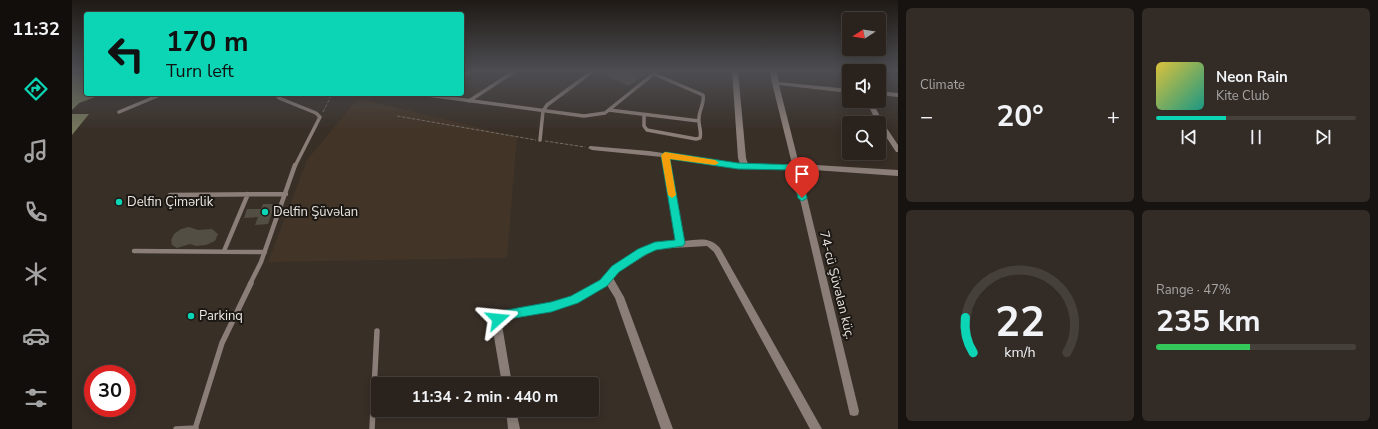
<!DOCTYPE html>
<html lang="en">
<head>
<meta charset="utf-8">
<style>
  body { margin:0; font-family:"Nunito Sans",sans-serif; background:#322b26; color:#f1f3f6; height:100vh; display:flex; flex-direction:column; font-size:15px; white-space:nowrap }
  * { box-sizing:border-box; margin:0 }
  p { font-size:13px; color:#a5a4a4 }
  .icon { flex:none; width:22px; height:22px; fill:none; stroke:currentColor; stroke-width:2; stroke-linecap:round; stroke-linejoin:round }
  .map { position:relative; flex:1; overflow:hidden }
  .panel { display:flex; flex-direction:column; gap:8px; padding:8px; background:#171310; width:480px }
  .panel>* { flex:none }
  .guide { position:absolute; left:12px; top:12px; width:380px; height:84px; border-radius:4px; box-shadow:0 2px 10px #0003,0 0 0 1px #46403b; background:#0bd5b5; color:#111; overflow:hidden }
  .needle { width:26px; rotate:258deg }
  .tools { position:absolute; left:770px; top:12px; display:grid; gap:8px }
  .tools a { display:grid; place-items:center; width:44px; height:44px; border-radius:4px; background:#2a231d; box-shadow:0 2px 10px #0003,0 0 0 1px #46403b; font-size:20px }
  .speed { position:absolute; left:12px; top:365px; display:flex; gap:8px; font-size:20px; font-weight:700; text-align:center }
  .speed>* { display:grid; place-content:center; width:52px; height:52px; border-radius:50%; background:#2a231d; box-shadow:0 2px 10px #0003,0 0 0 1px #46403b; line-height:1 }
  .speed .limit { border:6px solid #d22; background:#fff; color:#111 }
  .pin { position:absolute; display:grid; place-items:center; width:34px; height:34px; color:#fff; margin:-41px -17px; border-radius:50% 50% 50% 0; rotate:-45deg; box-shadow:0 0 4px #0007 }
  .pin .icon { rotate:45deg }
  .me { position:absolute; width:44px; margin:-22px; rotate:72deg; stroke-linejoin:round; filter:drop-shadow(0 0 3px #0008) }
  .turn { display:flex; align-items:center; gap:14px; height:84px; padding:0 16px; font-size:18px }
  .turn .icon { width:52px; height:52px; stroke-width:2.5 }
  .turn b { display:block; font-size:28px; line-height:34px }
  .big { font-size:30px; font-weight:700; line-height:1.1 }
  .panel .widget { flex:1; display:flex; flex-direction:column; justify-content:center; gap:6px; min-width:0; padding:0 14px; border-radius:6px; background:#322b26 }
  .panel .dial { align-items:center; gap:0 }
  .dial svg { height:104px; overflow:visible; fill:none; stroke:#46403b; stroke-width:7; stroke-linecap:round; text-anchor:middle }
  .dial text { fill:#f1f3f6; stroke:none }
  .song { display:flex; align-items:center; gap:12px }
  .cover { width:48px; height:48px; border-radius:6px; background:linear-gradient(135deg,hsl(50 70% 55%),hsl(170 70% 35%)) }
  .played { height:4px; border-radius:2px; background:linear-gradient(90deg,#0bd5b5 35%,#46403b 35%) }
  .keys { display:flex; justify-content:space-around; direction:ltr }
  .heat { display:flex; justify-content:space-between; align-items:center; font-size:22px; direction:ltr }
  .charge { height:6px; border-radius:3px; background:linear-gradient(90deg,#34c759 47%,#46403b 0) }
  .panel .tiles { flex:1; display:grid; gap:8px; grid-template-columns:repeat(2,1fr) }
  .trip { position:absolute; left:299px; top:377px; width:228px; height:40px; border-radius:4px; background:#2a231d; box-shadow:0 2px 10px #0003,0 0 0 1px #46403b; font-weight:700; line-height:40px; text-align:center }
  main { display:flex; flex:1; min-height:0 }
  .menu { display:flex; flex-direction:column; width:72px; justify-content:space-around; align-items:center; background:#110e0c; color:#a5a4a4 }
  .menu .icon { width:28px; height:28px }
  .menu .active { color:#0bd5b5 }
  .menu b { font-size:18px; color:#f1f3f6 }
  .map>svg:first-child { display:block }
</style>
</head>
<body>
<main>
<nav class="menu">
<b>11:32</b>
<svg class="icon active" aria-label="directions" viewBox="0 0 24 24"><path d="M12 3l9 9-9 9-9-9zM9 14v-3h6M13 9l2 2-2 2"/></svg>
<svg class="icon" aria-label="music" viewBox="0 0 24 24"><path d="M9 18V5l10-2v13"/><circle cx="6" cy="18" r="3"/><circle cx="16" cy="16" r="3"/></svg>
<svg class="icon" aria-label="phone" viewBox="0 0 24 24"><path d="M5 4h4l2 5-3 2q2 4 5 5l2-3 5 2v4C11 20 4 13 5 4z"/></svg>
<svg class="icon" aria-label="climate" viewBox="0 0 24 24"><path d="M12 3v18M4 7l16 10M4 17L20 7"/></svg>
<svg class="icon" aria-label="car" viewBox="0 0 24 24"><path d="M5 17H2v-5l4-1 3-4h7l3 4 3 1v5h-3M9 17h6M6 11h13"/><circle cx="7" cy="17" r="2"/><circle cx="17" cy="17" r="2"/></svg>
<svg class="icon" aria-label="filters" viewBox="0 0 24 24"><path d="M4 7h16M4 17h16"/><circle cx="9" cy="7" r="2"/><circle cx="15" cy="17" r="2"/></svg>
</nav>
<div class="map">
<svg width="826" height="429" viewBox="0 0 826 429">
  <rect width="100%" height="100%" fill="#382f27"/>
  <path fill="#423427" d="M286,98L445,137L435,258L196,262L235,160Z"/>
  <path fill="#75775b" d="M0,71H14V94H32L7,103L0,110Z
    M0,114H17L0,135Z"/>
  <path fill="#534e43" d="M525,71H566L573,74L557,86Z
    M191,204H203L196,224L183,225L186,217L172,218L175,209H189Z
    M117,227L126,230L140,229L146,234L143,241L134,245L124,246L118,244L105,248L100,245L99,240L102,234L109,229Z"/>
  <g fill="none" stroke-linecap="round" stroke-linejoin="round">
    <path stroke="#746c65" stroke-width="1" stroke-dasharray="3.5 1.5" stroke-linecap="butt" d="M251,112L260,94
      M325,116L464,140
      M473,141L513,147"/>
    <path stroke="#8b7e79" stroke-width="3.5" d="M390,76L398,71
      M204,94L207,98L244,113L248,117L223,166
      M348,94L512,116L533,113L585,71
      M397,101L443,71
      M537,110L627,121
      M47,112L90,94
      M572,115V126L575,130L624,139L628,138C630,131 626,125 627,118C627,110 633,103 631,95L582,74
      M468,140L471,111L475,105L521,71"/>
    <path stroke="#8b7e79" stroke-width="4.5" d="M98,195L214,194
      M62,251L193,252
      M152,251L176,194
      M178,284L189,262L223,165"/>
    <path stroke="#8b7e79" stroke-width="5.5" d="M104,429L124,428
      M123,429L150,343L179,283
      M300,429L305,331"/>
    <path fill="#8b7e79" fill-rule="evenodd" d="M660,71H666L674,158L676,164H720L700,83L698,71H704L707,82L777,89V93L707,85L727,164L826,170V176L728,169L787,411L786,415L782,416L778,415L777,411L721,169H666L597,158L612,241C626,240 637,236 648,248L750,429H738L642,252L635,246L584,249L546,272L541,278L552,297L601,429H589L543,298L535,285L505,302L479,311L430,321V325L440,384H430L420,325L423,316L430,312L479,303L499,296L528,280L540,266L580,244L604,241L590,157L520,150L516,148L518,146L577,151L668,164L666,158Z
      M807,91L826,93V97L807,95Z
      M794,101H800L812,124L826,145V152H824L807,126V123H805Z
      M434,410H444L448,429H436Z"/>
  </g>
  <linearGradient id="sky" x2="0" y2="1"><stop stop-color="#1f1a15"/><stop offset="0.54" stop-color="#4d4d52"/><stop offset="1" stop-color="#4d4d52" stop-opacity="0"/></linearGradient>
  <rect width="826" height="131" fill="url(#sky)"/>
  <path fill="#0bd5b5" stroke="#078a76" d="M593,152L666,163L726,165L735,198L730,201L726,198L720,170L666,169L598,159L613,243L611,246L584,250L573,255L547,272L535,286L506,303L479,312L436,319L426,324L422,323L421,319L422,316L434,310L479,302L499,296L528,280L540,266L566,249L583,242L603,240L589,155Z"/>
  <path fill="#f59e0b" d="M593,152L643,160L647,163L643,165L598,159L604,195L600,198L596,195L589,155Z"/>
  <g fill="#0bd5b5" stroke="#1c1814" stroke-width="1.5">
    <circle cx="47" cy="202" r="4"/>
    <circle cx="193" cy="212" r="4"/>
    <circle cx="119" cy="316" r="4"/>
  </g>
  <g text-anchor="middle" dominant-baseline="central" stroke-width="4" stroke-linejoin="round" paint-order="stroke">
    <g font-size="13" fill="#ece6e1" stroke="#1c1814" text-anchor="start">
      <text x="55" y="202">Delfin Çimərlik</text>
      <text x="201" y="212">Delfin Şüvəlan</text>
      <text x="127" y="316">Parkinq</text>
    </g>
    <g font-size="13" fill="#ece6e1" stroke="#1c1814">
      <text transform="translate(765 285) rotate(76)">74-cü Şüvəlan küç.</text>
    </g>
  </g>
</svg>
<div class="tools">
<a><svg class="needle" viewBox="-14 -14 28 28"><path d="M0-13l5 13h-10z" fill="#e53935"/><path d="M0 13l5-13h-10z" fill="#a5a4a4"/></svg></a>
<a><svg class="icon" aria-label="sound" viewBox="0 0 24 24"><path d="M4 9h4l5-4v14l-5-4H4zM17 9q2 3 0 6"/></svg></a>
<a><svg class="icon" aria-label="search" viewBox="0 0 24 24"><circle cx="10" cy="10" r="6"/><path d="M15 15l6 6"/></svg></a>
</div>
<div class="speed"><div class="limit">30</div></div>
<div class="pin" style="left:730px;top:198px;background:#d93025"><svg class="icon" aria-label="arrive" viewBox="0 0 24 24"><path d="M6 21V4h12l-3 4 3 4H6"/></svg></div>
<svg class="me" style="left:426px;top:319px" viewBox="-20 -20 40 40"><path d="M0-17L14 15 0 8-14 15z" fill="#0bd5b5" stroke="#fff" stroke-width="4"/></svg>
<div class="trip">11:34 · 2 min · 440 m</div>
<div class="guide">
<div class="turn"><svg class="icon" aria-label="left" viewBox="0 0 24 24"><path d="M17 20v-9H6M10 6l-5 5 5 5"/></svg><div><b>170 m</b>Turn left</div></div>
</div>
</div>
<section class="panel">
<div class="tiles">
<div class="widget"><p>Climate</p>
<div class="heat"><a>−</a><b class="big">20°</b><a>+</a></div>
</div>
<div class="widget">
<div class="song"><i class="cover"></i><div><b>Neon Rain</b><p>Kite Club</p></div></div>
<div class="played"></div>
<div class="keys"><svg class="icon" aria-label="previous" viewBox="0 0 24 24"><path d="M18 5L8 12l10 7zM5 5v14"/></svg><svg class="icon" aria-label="pause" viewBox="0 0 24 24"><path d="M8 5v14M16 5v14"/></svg><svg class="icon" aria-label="next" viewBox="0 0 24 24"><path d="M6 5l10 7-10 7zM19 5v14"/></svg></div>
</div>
<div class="widget dial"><svg viewBox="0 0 100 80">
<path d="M14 69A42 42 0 1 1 86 69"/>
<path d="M14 69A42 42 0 0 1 8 42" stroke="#0bd5b5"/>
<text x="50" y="56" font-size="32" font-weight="700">22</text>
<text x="50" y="72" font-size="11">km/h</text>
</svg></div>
<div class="widget"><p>Range · 47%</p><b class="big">235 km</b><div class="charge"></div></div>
</div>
</section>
</main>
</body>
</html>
